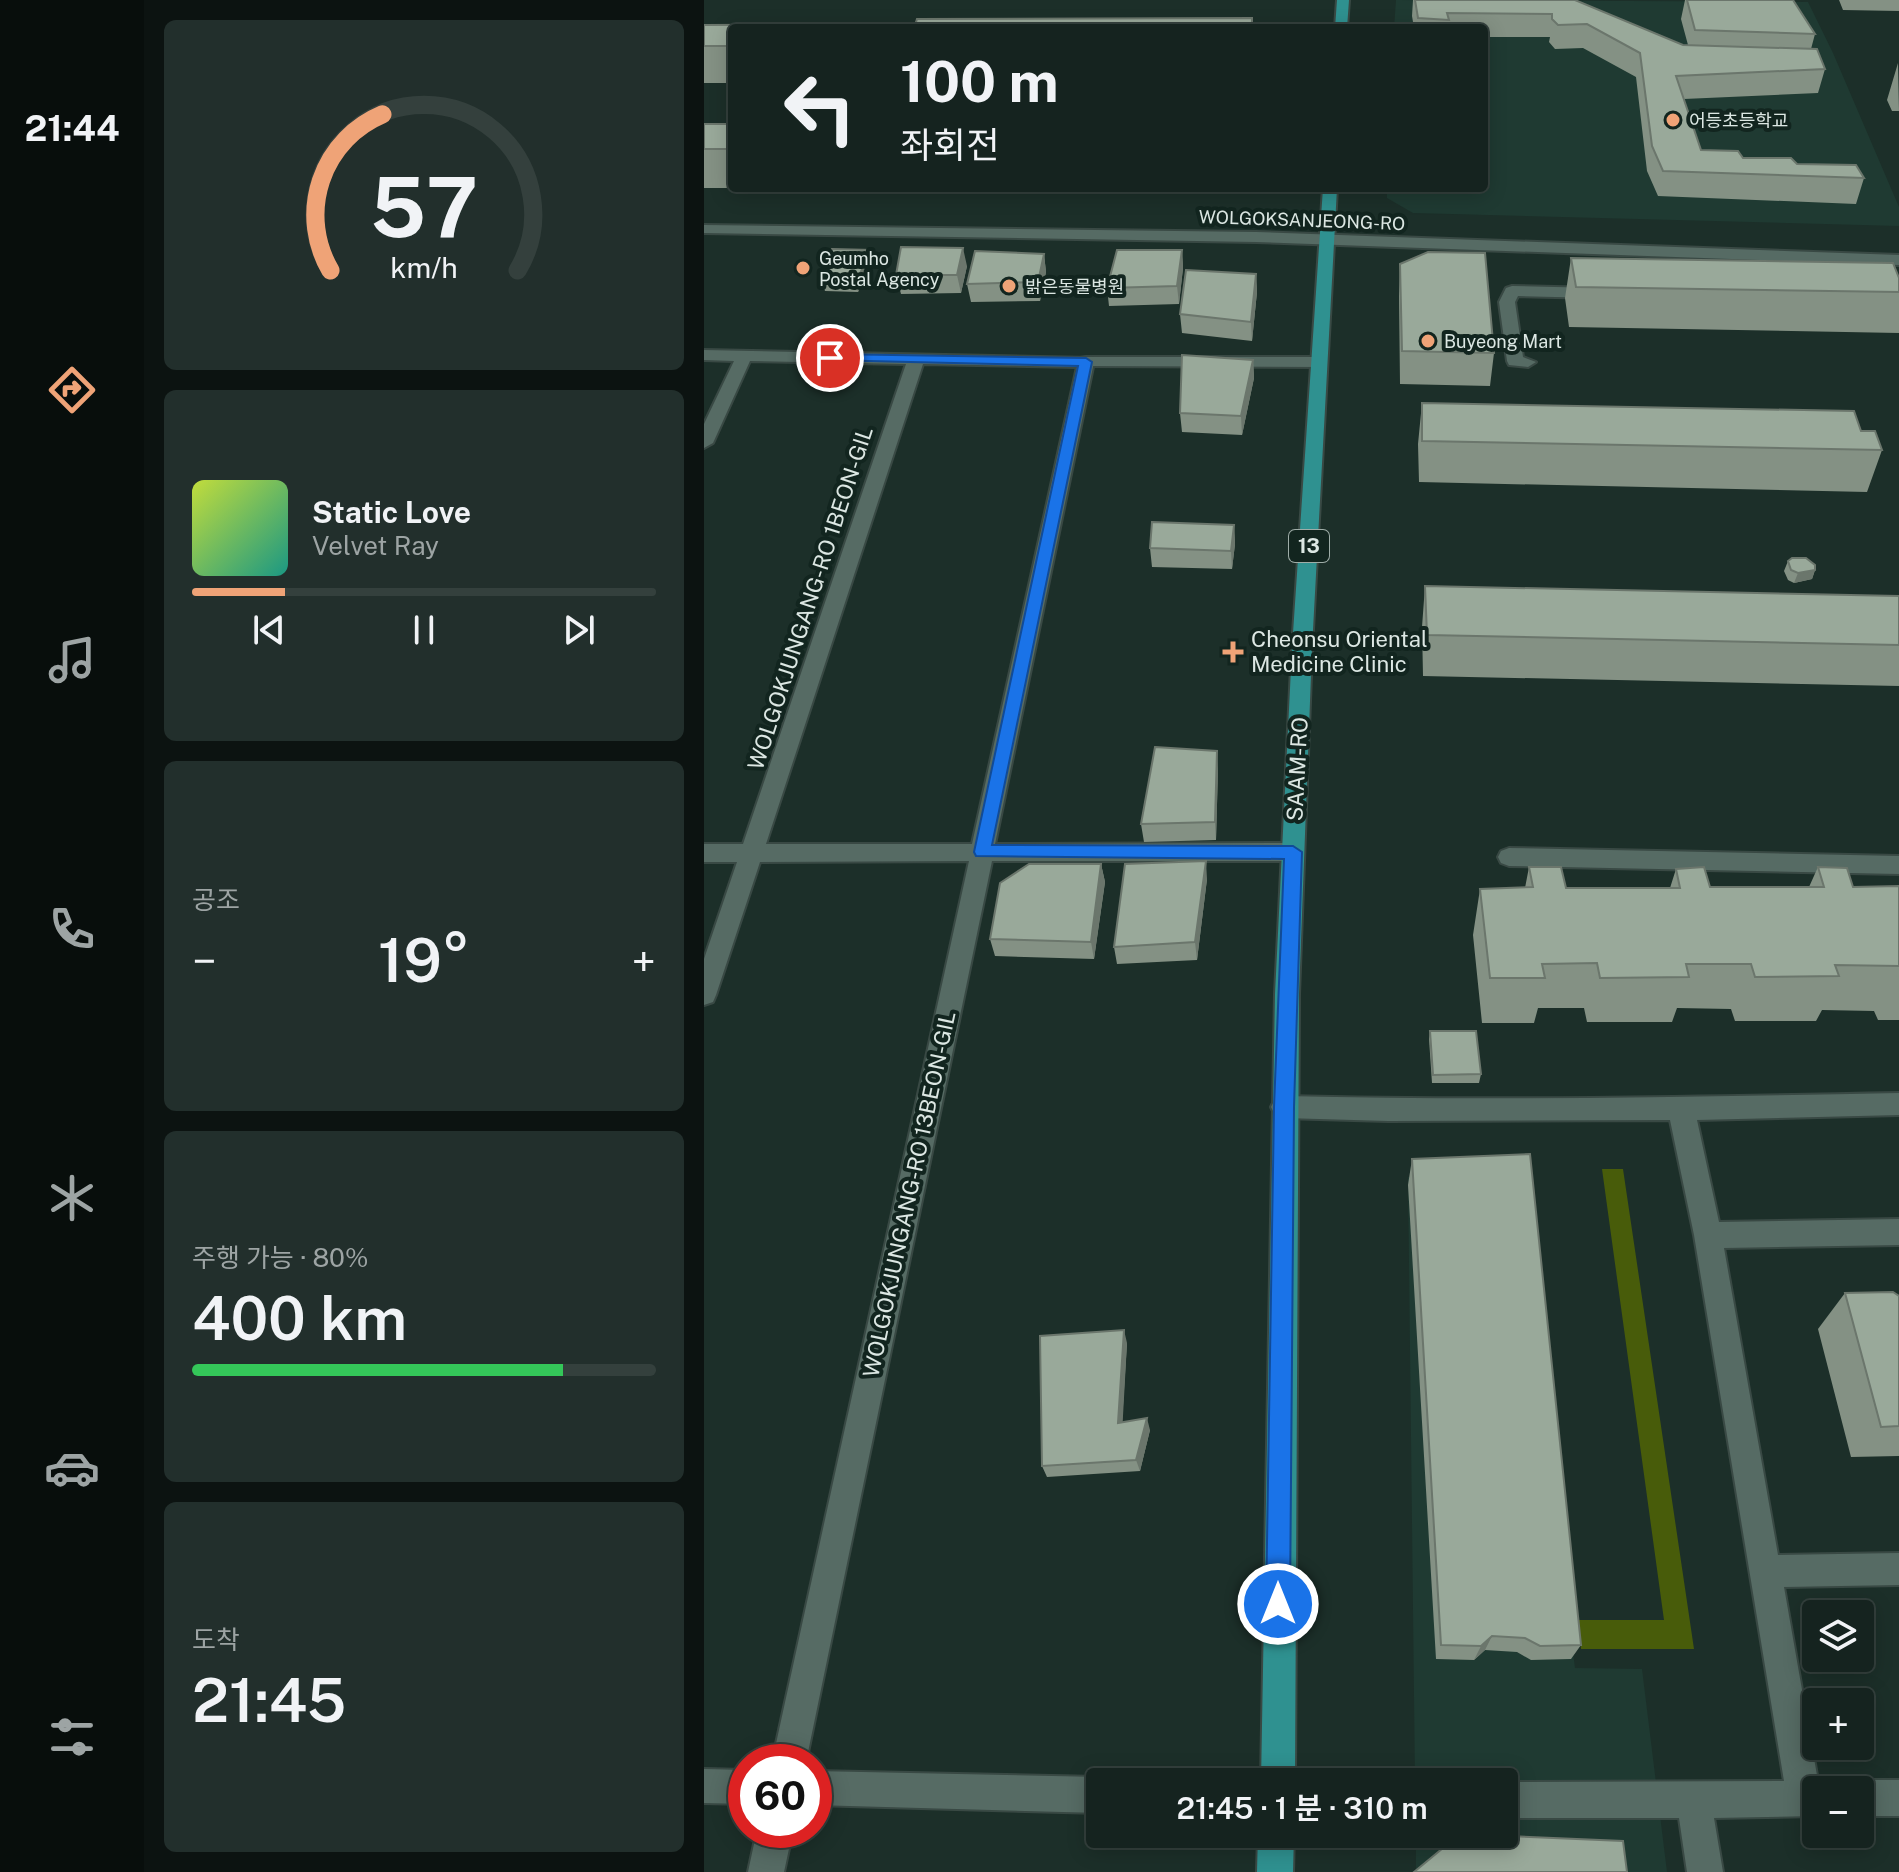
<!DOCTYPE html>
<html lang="ko">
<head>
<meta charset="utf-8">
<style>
  body { margin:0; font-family:"Public Sans","Noto Sans KR",sans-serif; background:#222f2c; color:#f1f3f6; height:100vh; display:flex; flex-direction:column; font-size:30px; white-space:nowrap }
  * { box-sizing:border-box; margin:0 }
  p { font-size:26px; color:#9da4a4 }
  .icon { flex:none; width:44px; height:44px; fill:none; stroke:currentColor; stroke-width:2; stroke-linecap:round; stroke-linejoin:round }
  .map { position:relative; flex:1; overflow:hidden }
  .side { display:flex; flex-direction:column; gap:20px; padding:20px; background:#0c1311; width:560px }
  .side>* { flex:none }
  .hud { position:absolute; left:24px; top:24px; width:760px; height:168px; border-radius:8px; box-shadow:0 4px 20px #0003,0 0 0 2px #34403d; background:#15231f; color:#f1f3f6; overflow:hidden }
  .fabs { position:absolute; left:1098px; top:1600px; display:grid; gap:16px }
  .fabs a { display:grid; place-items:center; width:72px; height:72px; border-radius:8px; background:#15231f; box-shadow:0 4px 20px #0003,0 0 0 2px #34403d; font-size:40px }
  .speed { position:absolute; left:24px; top:1744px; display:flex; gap:16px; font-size:40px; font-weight:700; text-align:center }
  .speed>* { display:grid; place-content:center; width:104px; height:104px; border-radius:50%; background:#15231f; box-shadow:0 4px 20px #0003,0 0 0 2px #34403d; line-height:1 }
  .speed .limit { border:12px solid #d22; background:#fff; color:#111 }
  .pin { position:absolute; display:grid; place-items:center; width:68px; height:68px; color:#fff; margin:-34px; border:4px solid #fff; border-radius:50%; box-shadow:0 2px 8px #0007 }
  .me { position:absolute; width:88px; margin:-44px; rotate:0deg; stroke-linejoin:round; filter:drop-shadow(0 0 6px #0008) }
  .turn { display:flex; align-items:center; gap:28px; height:168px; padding:0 40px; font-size:36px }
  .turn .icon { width:104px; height:104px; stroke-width:2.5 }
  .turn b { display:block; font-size:56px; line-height:68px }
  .big { font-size:60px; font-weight:600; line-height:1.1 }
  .side .card { flex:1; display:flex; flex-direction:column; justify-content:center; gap:12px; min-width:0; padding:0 28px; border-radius:12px; background:#222f2c }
  .side .dial { align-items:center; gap:0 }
  .dial svg { height:208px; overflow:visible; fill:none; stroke:#34403d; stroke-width:7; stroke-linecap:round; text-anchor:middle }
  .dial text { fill:#f1f3f6; stroke:none }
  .song { display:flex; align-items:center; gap:24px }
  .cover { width:96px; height:96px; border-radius:12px; background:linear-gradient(135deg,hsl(70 70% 55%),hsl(170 70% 35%)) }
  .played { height:8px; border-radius:4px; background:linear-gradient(90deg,#efa377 20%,#34403d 20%) }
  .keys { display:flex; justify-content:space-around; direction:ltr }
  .heat { display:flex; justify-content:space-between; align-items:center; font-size:44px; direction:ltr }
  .charge { height:12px; border-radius:6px; background:linear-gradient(90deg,#34c759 80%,#34403d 0) }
  .trip { position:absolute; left:382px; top:1768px; width:432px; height:80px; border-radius:8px; background:#15231f; box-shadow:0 4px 20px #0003,0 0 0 2px #34403d; font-weight:600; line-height:80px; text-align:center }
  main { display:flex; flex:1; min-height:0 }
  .tabs { display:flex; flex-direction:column; width:144px; justify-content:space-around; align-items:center; background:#080e0c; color:#9da4a4 }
  .tabs .icon { width:56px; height:56px }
  .tabs .active { color:#efa377 }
  .tabs b { font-size:36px; color:#f1f3f6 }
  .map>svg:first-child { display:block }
</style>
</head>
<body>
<main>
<nav class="tabs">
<b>21:44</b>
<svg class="icon active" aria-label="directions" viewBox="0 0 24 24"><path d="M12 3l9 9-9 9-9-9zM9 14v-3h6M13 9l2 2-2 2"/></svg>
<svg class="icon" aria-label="music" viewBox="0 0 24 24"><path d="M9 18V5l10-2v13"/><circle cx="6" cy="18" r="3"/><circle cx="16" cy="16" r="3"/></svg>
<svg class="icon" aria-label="phone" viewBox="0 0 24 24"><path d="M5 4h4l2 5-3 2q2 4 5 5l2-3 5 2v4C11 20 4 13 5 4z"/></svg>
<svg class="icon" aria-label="climate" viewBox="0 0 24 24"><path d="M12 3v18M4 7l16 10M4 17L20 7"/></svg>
<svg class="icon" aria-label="car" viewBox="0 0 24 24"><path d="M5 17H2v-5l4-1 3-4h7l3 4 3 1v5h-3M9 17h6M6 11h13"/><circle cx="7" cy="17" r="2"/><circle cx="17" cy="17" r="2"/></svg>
<svg class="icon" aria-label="filters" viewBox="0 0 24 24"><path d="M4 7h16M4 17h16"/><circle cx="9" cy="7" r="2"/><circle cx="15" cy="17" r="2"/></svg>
</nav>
<section class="side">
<div class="card dial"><svg viewBox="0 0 100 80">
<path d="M14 69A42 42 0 1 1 86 69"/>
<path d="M14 69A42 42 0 0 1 34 9" stroke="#efa377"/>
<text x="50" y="56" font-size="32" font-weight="700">57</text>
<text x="50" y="72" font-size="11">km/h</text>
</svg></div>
<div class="card">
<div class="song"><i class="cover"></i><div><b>Static Love</b><p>Velvet Ray</p></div></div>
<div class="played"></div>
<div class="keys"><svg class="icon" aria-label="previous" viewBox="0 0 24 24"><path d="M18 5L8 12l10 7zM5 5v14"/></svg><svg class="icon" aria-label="pause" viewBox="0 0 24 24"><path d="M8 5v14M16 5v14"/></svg><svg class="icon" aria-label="next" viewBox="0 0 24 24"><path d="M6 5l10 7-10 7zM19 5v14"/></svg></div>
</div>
<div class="card"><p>공조</p>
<div class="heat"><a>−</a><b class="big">19°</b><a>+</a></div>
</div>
<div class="card"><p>주행 가능 · 80%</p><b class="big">400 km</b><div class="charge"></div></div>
<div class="card"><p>도착</p><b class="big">21:45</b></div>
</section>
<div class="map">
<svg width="1195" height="1872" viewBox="0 0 1195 1872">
  <rect width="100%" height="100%" fill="#1c2f29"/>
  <path fill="#1f3a32" d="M692,0L1104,2L1129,53L1195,207V226L709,213L683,198V188H780V28H690Z
    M704,1177L807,1179L871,1668L938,1669L963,1872H712V1834H800V1782H711Z"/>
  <path fill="#485c0a" d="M898,1169H919L990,1649H877L874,1620H960Z"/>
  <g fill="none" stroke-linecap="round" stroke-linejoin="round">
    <g stroke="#394944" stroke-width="4">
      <path id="service" d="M805,848L1195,856V874L805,866L797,863L794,857L797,851Z
        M1195,1093V1115L993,1120L1015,1222L1195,1219V1245L1020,1248L1074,1555L1195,1553V1585L1080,1587L1114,1781L1124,1786L1126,1790H1112V1816L1010,1818L1019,1872H983L975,1818H800V1782L1080,1781L990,1235L966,1120L684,1121L580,1118L571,1115L567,1107L571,1099L580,1096C785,1101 990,1097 1195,1093Z
        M1156,1780H1195V1816H1156V1790H1142L1144,1786Z"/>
    </g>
    <g stroke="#394944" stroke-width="4">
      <path id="pedestrian" d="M382,357H615L623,362L615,367L376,366L374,362L376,358Z"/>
    </g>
    <g stroke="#394944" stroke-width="4">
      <path id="minor" d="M808,286L893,288L901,293L893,298L814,296L811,302L819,357L832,362L824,367L805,365L803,361L795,302L802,288Z
        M0,350L388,358L390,362L291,844L589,843L597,846L600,852L597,858L589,861H288L102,1762H68L265,861L56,862L12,995L9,1002L0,1005V959L33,862H0V844H39L202,364L46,361L9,443L0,448V424L30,361L0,360ZM219,364L373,367L268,844H62Z
        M0,1769L42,1770V1804L0,1803Z
        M110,1771L396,1777L407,1782H396V1813L110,1805Z
        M53,1830H89L80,1872H44Z"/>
    </g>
    <g stroke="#394944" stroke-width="4">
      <path id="tertiary" d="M0,225L552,232L1195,255V265L552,242L0,233Z"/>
    </g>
    <g stroke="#394944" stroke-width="4">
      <path id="primary" d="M633,0H645L643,28H631Z
        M619,188H633L608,648L595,994L591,1782H557L571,994L588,648Z
        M554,1834H590L589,1872H553Z"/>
    </g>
    <use href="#service" fill="#566b64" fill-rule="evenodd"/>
    <use href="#pedestrian" fill="#566b64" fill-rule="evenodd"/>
    <use href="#minor" fill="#566b64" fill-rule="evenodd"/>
    <use href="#tertiary" fill="#566b64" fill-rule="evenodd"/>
    <use href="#primary" fill="#2f9190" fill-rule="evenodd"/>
  </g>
  <path fill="#849184" d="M709,0H871L979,45H984L977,19L981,0H1089L1111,34L1107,49L1121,69L1114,93L980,99L997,150L1039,158L1093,164L1160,178L1152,204L954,196L943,171L932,77L879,48L851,49L845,42L846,37H780V28H710L708,16Z
    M1135,0H1195V11L1139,10Z
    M185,24L186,28H28V83H0V25Z
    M1194,63L1195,111H1188L1183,100Z
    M0,124H28V188H44H0Z
    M478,250L479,268L475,304L405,306L403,288Z
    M340,254L342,272L336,301L267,302L263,284Z
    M867,258L1195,278V333L865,327L861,298Z
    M169,259L154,292L121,291L118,282Z
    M696,264L790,353L786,386L696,384L695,296Z
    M263,266L257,293L197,294L192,275Z
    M552,274L553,292L548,341L478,333L476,314Z
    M549,360L550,378L538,435L478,432L476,413Z
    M718,403L1157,431L1178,450L1163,492L715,482L714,444Z
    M530,525L531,544L528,569L448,567L446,548Z
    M1084,561L1111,570L1108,579L1090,583L1084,580L1080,571Z
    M721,586L1195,596V686L719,676L718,627Z
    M514,769L512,840L440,842L437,824Z
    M397,864L401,882L390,959L291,956L286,939Z
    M825,867L862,888H966L972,869L1006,887H1105L1114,867L1149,887L1195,886V1020H1174L1170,1011L1118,1010L1112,1021H1031L1027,1009L973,1008L968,1022H883L880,1008H834L830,1023H778L769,935L776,889L821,888Z
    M503,879L493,960L413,964L410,947Z
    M726,1031L777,1074L775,1083H728L725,1039Z
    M708,1159L877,1645L867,1659L827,1660L813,1652L781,1650L770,1660L732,1659L704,1185Z
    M1141,1293L1195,1296V1456L1147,1457L1114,1329Z
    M423,1343L418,1422L446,1430L436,1471L343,1477L338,1466Z"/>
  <path fill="#6b766c" d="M259,248L263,266L257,293L253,275Z
    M167,250L169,259L154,292L152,282Z
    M478,250L479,268L475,304L473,286Z
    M340,254L342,272L336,301L334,282Z
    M552,274L553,292L548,341L547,322Z
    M549,360L550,378L538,435L537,416Z
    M530,525L531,544L528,569L527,551Z
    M1111,570L1108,579L1090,583L1094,573Z
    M513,751L514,769L512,840L511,822Z
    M502,861L503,879L493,960L491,942Z
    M397,864L401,882L390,959L387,942Z
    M420,1330L423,1343L418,1434L414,1423Z
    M443,1418L446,1430L436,1471L432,1460Z
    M788,1636L781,1650L770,1660L777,1646Z"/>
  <path fill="#99a99a" stroke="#6b766c" stroke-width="2" d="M711,0H871L979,45L1113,49L1121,69L972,76L997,150L1034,151L1039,158H1087L1093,164L1152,165L1160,178L959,171L948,146L936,53L883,24L854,25L848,19V14L743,13L745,20L714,18Z
    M983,0H1089L1111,34L991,30Z
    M548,18V28H210L213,19Z
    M185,24L184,28H28V46H0V25Z
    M0,124H28V149H0Z
    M197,247L259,248L253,275H192Z
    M128,249L167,250L152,282H118Z
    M413,250H478L473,286L403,288Z
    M271,251L340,254L334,282L263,284Z
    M724,252L781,253L790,353L698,351L696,264Z
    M867,258L1189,263L1195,278V292L872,287Z
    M482,270L552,274L547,322L476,314Z
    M478,355L549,360L537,416L476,413Z
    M718,403L1150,411L1157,431H1171L1178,450L718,441Z
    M448,522L530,525L527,551L446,548Z
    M1088,558H1102L1111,565V570L1094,573L1087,570L1084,561Z
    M721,586L1195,596V645L723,635Z
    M451,747L513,751L511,822L437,824Z
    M502,861L491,942L410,947L421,864Z
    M325,864H397L387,942L286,939L296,883Z
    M825,867H857L862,888H976L972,869L1000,867L1006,887H1120L1114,867L1143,868L1149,887L1195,886V966L1131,965L1135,976L1051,977L1047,964H982L985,977L896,978L893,963L838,964L841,978H786L776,889L829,887Z
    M726,1031H772L777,1074L729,1075Z
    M826,1154L877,1645L836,1646L821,1638L788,1636L777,1646L737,1645L708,1159Z
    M1189,1292L1195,1296V1426L1177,1427L1141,1293Z
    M420,1330L414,1423L443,1418L432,1460L338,1466L336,1336Z
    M756,1834L919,1841L923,1872H710Z"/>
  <path fill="#1a73e8" stroke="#114b97" stroke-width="2" d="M126,354L382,358L388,362L288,845L589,846L598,852L590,1107L586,1604L583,1613L574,1617L565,1613L562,1604L570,1107L580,859L272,856L270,852L374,366L121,360V355Z"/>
  <g fill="#efa377" stroke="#12251f" stroke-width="3">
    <circle cx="969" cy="120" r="8"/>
    <circle cx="99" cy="268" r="8"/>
    <circle cx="305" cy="286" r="8"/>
    <circle cx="724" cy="341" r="8"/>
    <path d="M525 640h8v8h8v8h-8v8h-8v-8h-8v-8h8z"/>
  </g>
  <g text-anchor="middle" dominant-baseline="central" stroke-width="8" stroke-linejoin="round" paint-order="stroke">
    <g font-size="18" fill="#dce7e3" stroke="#12251f" text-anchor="start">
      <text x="985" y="120">어등초등학교</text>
      <text x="115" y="258">Geumho<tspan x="115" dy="21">Postal Agency</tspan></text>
      <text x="321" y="286">밝은동물병원</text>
      <text x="740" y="341">Buyeong Mart</text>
    </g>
    <g font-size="18" fill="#dce7e3" stroke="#12251f">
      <text transform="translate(598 220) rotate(2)">WOLGOKSANJEONG-RO</text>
    </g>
    <rect fill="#12251f" stroke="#9fada8" stroke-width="2" x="585" y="530" width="40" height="32" rx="6"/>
    <g font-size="20" font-weight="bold" fill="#dce7e3">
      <text x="605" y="546">13</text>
    </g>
    <g font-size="22" fill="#dce7e3" stroke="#12251f">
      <text transform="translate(106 598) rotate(-72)">WOLGOKJUNGANG-RO 1BEON-GIL</text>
      <text transform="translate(593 769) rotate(-87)">SAAM-RO</text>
      <text transform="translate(205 1194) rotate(-78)">WOLGOKJUNGANG-RO 13BEON-GIL</text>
    </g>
    <g font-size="22" fill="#dce7e3" stroke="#12251f" text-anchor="start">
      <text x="547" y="639">Cheonsu Oriental<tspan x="547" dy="25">Medicine Clinic</tspan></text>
    </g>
  </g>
</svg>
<div class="fabs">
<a><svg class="icon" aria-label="layers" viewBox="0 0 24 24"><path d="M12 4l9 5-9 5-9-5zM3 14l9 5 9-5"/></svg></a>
<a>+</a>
<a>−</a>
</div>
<div class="speed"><div class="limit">60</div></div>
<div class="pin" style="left:126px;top:358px;background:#d93025"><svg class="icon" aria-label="arrive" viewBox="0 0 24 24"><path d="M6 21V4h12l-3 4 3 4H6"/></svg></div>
<svg class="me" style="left:574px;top:1604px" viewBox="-20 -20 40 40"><circle r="17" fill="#1a73e8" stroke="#fff" stroke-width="3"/><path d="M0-11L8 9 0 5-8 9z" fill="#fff"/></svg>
<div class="trip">21:45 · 1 분 · 310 m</div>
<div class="hud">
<div class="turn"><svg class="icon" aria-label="left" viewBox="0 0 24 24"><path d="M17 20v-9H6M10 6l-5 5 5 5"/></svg><div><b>100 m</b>좌회전</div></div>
</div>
</div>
</main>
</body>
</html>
